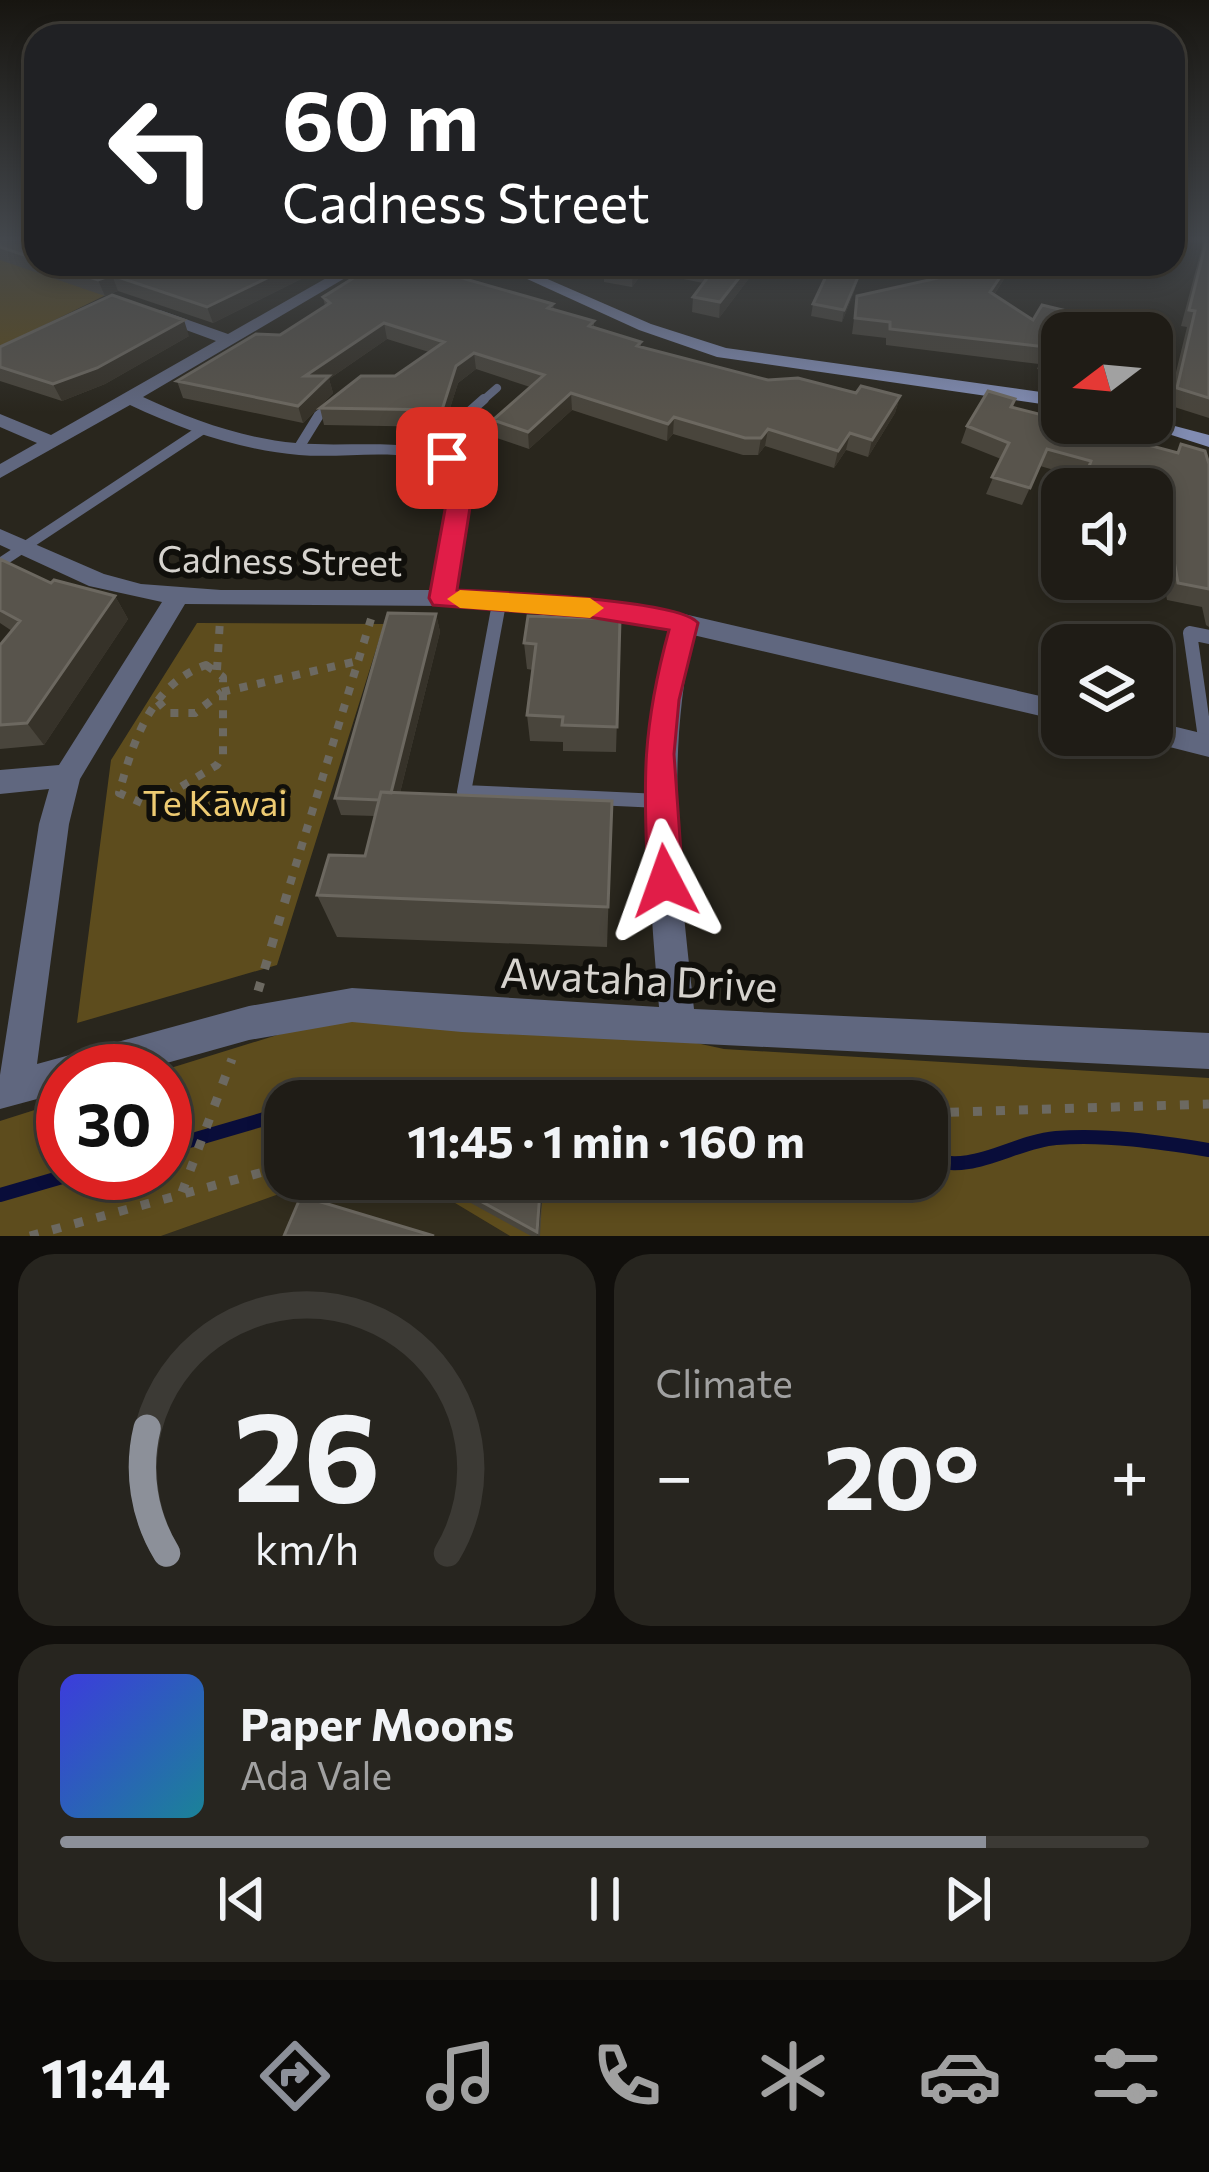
<!DOCTYPE html>
<html lang="en">
<head>
<meta charset="utf-8">
<style>
  body { margin:0; font-family:Commissioner,sans-serif; background:#27251f; color:#f1f3f6; height:100vh; display:flex; flex-direction:column; font-size:45px; white-space:nowrap }
  * { box-sizing:border-box; margin:0 }
  p { font-size:39px; color:#a1a1a1 }
  .icon { flex:none; width:66px; height:66px; fill:none; stroke:currentColor; stroke-width:2; stroke-linecap:round; stroke-linejoin:round }
  .map { position:relative; height:1236px; overflow:hidden }
  .panel { display:flex; flex-direction:column; gap:18px; padding:18px; background:#110f0c; flex:1 }
  .panel>* { flex:none }
  .banner { position:absolute; left:24px; top:24px; width:1161px; height:252px; border-radius:36px; box-shadow:0 6px 18px #0003,0 0 0 3px #3c3a35; background:#202124; color:#fff; overflow:hidden }
  .needle { width:78px; rotate:254deg }
  .fabs { position:absolute; left:1041px; top:312px; display:grid; gap:24px }
  .fabs a { display:grid; place-items:center; width:132px; height:132px; border-radius:24px; background:#1f1c16; box-shadow:0 6px 18px #0003,0 0 0 3px #3c3a35; font-size:60px }
  .speed { position:absolute; left:36px; top:1044px; display:flex; gap:24px; font-size:60px; font-weight:700; text-align:center }
  .speed>* { display:grid; place-content:center; width:156px; height:156px; border-radius:50%; background:#1f1c16; box-shadow:0 6px 18px #0003,0 0 0 3px #3c3a35; line-height:1 }
  .speed .limit { border:18px solid #d22; background:#fff; color:#111 }
  .pin { position:absolute; display:grid; place-items:center; width:102px; height:102px; color:#fff; margin:-51px; border-radius:24px; box-shadow:0 6px 18px #0006 }
  .me { position:absolute; width:132px; margin:-66px; rotate:356deg; stroke-linejoin:round; filter:drop-shadow(0 0 9px #0008) }
  .turn { display:flex; align-items:center; gap:42px; height:252px; padding:0 60px; font-size:54px }
  .turn .icon { width:156px; height:156px; stroke-width:2.5 }
  .turn b { display:block; font-size:84px; line-height:102px }
  .big { font-size:90px; font-weight:700; line-height:1.1 }
  .panel .widget { flex:1; display:flex; flex-direction:column; justify-content:center; gap:18px; min-width:0; padding:0 42px; border-radius:36px; background:#27251f }
  .panel .dial { align-items:center; gap:0 }
  .dial svg { height:312px; overflow:visible; fill:none; stroke:#3c3a35; stroke-width:7; stroke-linecap:round; text-anchor:middle }
  .dial text { fill:#f1f3f6; stroke:none }
  .song { display:flex; align-items:center; gap:36px }
  .cover { width:144px; height:144px; border-radius:18px; background:linear-gradient(135deg,hsl(240 70% 55%),hsl(190 70% 35%)) }
  .played { height:12px; border-radius:6px; background:linear-gradient(90deg,#8c9099 85%,#3c3a35 85%) }
  .keys { display:flex; justify-content:space-around; direction:ltr }
  .heat { display:flex; justify-content:space-between; align-items:center; font-size:66px; direction:ltr }
  .panel .tiles { flex:1; display:grid; gap:18px; grid-template-columns:1fr 1fr }
  .widget:last-child { grid-column:span 2 }
  .trip { position:absolute; left:264px; top:1080px; width:684px; height:120px; border-radius:36px; background:#1f1c16; box-shadow:0 6px 18px #0003,0 0 0 3px #3c3a35; font-weight:700; line-height:120px; text-align:center }
  .dock { display:flex; height:192px; justify-content:space-around; align-items:center; background:#0c0b09; color:#a1a1a1 }
  .dock .icon { width:84px; height:84px }
  .dock .on { color:#8c9099 }
  .dock b { font-size:54px; color:#f1f3f6 }
  .map>svg:first-child { display:block }
</style>
</head>
<body>
<div class="map">
<svg width="1209" height="1236" viewBox="0 0 1209 1236">
  <rect width="100%" height="100%" fill="#29261d"/>
  <path fill="#322d1e" d="M307,1184L435,1191L510,1236H161Z"/>
  <path fill="#5d4c1d" fill-rule="evenodd" d="M0,239L36,264H169L0,347Z
    M197,623L384,624L277,965L77,1023L111,760Z
    M480,996L724,1049L1209,1078V1236H510L435,1191L307,1184L161,1236H0V1121L63,1101V1173H165L161,1071L364,1008ZM285,1101H927V1179H285Z"/>
  <g fill="none" stroke-linecap="round" stroke-linejoin="round">
    <path stroke="#090d3a" stroke-width="14" d="M330,1101L397,1094L429,1101
      M769,1101L838,1088L862,1101
      M165,1148L285,1113
      M927,1158C971,1176 1012,1142 1056,1138C1107,1134 1159,1142 1209,1150
      M0,1195L76,1173"/>
    <path stroke="#6c6961" stroke-width="8" stroke-dasharray="8 10" stroke-linecap="butt" d="M206,665L223,677V755L217,765L149,806L119,793C133,742 151,684 206,665Z
      M217,670L220,620
      M222,692L358,661
      M158,701L168,713H195L222,692
      M290,884L371,619"/>
    <path stroke="#6c6961" stroke-width="9" stroke-dasharray="9 14" stroke-linecap="butt" d="M258,991L291,881
      M927,1113L1209,1104
      M182,1192L232,1059
      M30,1236L285,1166"/>
    <path stroke="#60677f" stroke-width="8" d="M481,402L497,388"/>
    <path stroke="#60677f" stroke-width="10" d="M298,449L319,415L335,404
      M440,456L458,422L484,399
      M0,563L203,429
      M497,612L499,601"/>
    <path stroke="#60677f" stroke-width="14" d="M498,609L464,792L660,801
      M1206,745L1190,633L1209,637"/>
    <path fill="#60677f" fill-rule="evenodd" d="M351,264H369L143,397C192,420 242,438 296,443C353,448 408,436 463,459L472,482L455,591L589,600L684,614L1062,701V721L693,635C665,760 680,883 694,1009L1209,1033V1069L462,1032L352,1022L249,1040L138,1071H63V1092L0,1109V1075L39,824L49,789L0,794V770L59,765L162,602L89,586L0,545V529L104,574L141,584L221,590H432L452,482L447,466C400,446 349,459 299,455C240,450 183,430 130,405L0,478V464L37,443L0,427V414L51,435L216,341L148,316V310H160L228,334ZM185,604L442,606L589,616L670,631C638,757 648,879 659,1007L352,988L249,1006L37,1064L69,824L80,779Z
      M858,264H885L878,268Z
      M1152,721L1209,735V757L1142,740L1140,735H1152Z"/>
    <path fill="#818cb2" fill-rule="evenodd" d="M494,264H513L651,324L726,348L1062,395V407L717,357L639,330Z
      M1152,420L1209,435V447L1134,423H1152Z"/>
  </g>
  <path fill="#49453c" d="M0,239H36V264H331L213,323L118,291L105,296L0,260Z
    M1204,239H1209V418L1168,405L1187,327L1181,326Z
    M606,264H756V269L719,318L692,312L693,297L703,283L644,271L632,287L604,282V267Z
    M957,264H1010L1006,276L994,295L1033,320H1142L1062,333V375L1037,369L1039,364L886,345V338L852,334L857,296L947,276Z
    M1124,264H1167L1163,273Z
    M855,289L842,322L811,316L813,304Z
    M323,297L553,304L554,310L594,321V327L641,342V347L768,380L856,393L900,396L895,413L868,457L846,450L834,468L765,446L758,455H743L673,434L667,441L572,410L529,449L494,437L493,420L530,387L476,369L458,383L444,427L324,425L320,408L395,376L429,352L387,339L329,379L333,393L303,423L183,398L177,381L280,335L325,306Z
    M189,336L105,384L62,401L0,381V347Z
    M1012,407L1062,429L1108,441L1177,452L1181,444L1209,464V627L1206,625L1202,607L1167,600L1155,528L1152,527V489H1079L1082,478L1040,466L1022,505L986,494L1001,459L961,443L967,426Z
    M0,559L51,583L115,596L128,619L44,745L0,749V645L12,631L0,623Z
    M436,614L440,632L400,793L612,801L607,947L337,937L317,895L365,856L375,816L341,815L335,798Z
    M620,619L616,752L563,751V742L530,741L527,715L533,670L527,669L524,643Z
    M444,1181L542,1201L540,1236H531L449,1191Z"/>
  <path fill="#363229" d="M296,264H331L213,323L207,307Z
    M638,264H644V271L632,287L633,271Z
    M750,264H756V269L719,318L720,302Z
    M1009,264L1006,276L985,308L990,292Z
    M112,275L118,291L105,296L98,280Z
    M858,277L855,289L842,322L844,310Z
    M184,320L189,336L105,384L62,401L53,384Z
    M384,323L387,339L329,379L333,393L303,423L298,406L305,376Z
    M474,353L476,369L458,383L444,427L442,410L456,366Z
    M571,393L572,410L529,449L528,432Z
    M900,396L895,413L868,457L872,440Z
    M674,417L673,434L667,441L668,424Z
    M768,429L765,446L758,455L761,438Z
    M850,433L846,450L834,468L838,451Z
    M115,596L128,619L44,745L27,723Z
    M436,614L440,632L394,817L389,800Z
    M540,1191L542,1201L538,1236L537,1232Z"/>
  <path fill="#58544c" stroke="#6c6860" stroke-width="3" d="M0,239H36V259L0,247Z
    M1207,239H1209V398L1177,388L1195,311L1189,310Z
    M51,264H296L207,307L112,275L98,280Z
    M376,264H413L553,304L548,308L594,321L589,326L641,342L637,346L768,380L798,378L856,393L861,386L900,396L872,440L850,433L838,451L768,429L761,438H745L674,417L668,424L571,393L528,432L493,420L544,375L474,353L456,366L442,410L320,408L361,376H395L444,342L384,323L305,376H329L298,406L177,381L256,334L280,335L330,303L323,297Z
    M606,264H638L633,271L604,267Z
    M687,264H750L720,302L693,297L714,269Z
    M957,264H1009L990,292L1033,320L1042,305L1108,321L1111,313L1142,320L1138,333H1062V357L1044,352L1046,347L890,329V322L855,318L857,296L947,276Z
    M828,272L858,277L844,310L813,304Z
    M112,295L184,320L97,368L53,384L0,367V347Z
    M988,391L1015,399L1011,407L1062,420V423H1064L1062,429L1109,442L1111,435L1178,453L1181,444L1205,451L1209,464V589L1178,583L1165,510L1152,507V489H1081L1091,461L1047,449L1030,488L992,477L1009,443L967,426Z
    M0,559L51,583L54,580L115,596L27,723L0,725V645L20,621L0,610Z
    M388,613L436,614L391,793L381,792L379,800L335,798Z
    M528,616L620,619L617,727L562,725L563,717L527,715L536,644L524,643Z
    M381,792L612,801L608,907L317,895L329,855L365,856Z
    M445,1179H511L540,1191L537,1232L444,1181Z
    M301,1196L434,1236H284Z"/>
  <linearGradient id="sky" x2="0" y2="1"><stop stop-color="#171510"/><stop offset="0.58" stop-color="#43474c"/><stop offset="1" stop-color="#43474c" stop-opacity="0"/></linearGradient>
  <rect width="1209" height="412" fill="url(#sky)"/>
  <path fill="#e11d48" stroke="#92132f" stroke-width="3" d="M439,453L464,458L474,482L457,590C496,592 680,599 698,623L679,700L674,754L683,881L677,893L665,897L653,893L648,881C643,781 642,728 669,630L589,617L433,605L429,598L450,482L436,458Z"/>
  <path fill="#f59e0b" d="M460,590L590,598L604,608L590,618L460,608L447,599Z"/>
  <g text-anchor="middle" dominant-baseline="central" stroke-width="12" stroke-linejoin="round" paint-order="stroke">
    <g font-size="36" fill="#d6d3ce" stroke="#100f0b">
      <text transform="translate(280 559) rotate(1)">Cadness Street</text>
    </g>
    <g font-size="36" fill="#eecb72" stroke="#100f0b">
      <text x="215" y="801">Te Kāwai</text>
    </g>
    <g font-size="42" fill="#d6d3ce" stroke="#100f0b">
      <text transform="translate(639 978) rotate(3)">Awataha Drive</text>
    </g>
  </g>
</svg>
<div class="fabs">
<a><svg class="needle" viewBox="-14 -14 28 28"><path d="M0-13l5 13h-10z" fill="#e53935"/><path d="M0 13l5-13h-10z" fill="#a1a1a1"/></svg></a>
<a><svg class="icon" aria-label="sound" viewBox="0 0 24 24"><path d="M4 9h4l5-4v14l-5-4H4zM17 9q2 3 0 6"/></svg></a>
<a><svg class="icon" aria-label="layers" viewBox="0 0 24 24"><path d="M12 4l9 5-9 5-9-5zM3 14l9 5 9-5"/></svg></a>
</div>
<div class="speed"><div class="limit">30</div></div>
<div class="pin" style="left:447px;top:458px;background:#d93025"><svg class="icon" aria-label="arrive" viewBox="0 0 24 24"><path d="M6 21V4h12l-3 4 3 4H6"/></svg></div>
<svg class="me" style="left:665px;top:881px" viewBox="-20 -20 40 40"><path d="M0-17L14 15 0 8-14 15z" fill="#e11d48" stroke="#fff" stroke-width="4"/></svg>
<div class="trip">11:45 · 1 min · 160 m</div>
<div class="banner">
<div class="turn"><svg class="icon" aria-label="left" viewBox="0 0 24 24"><path d="M17 20v-9H6M10 6l-5 5 5 5"/></svg><div><b>60 m</b>Cadness Street</div></div>
</div>
</div>
<section class="panel">
<div class="tiles">
<div class="widget dial"><svg viewBox="0 0 100 80">
<path d="M14 69A42 42 0 1 1 86 69"/>
<path d="M14 69A42 42 0 0 1 9 37" stroke="#8c9099"/>
<text x="50" y="56" font-size="32" font-weight="700">26</text>
<text x="50" y="72" font-size="11">km/h</text>
</svg></div>
<div class="widget"><p>Climate</p>
<div class="heat"><a>−</a><b class="big">20°</b><a>+</a></div>
</div>
<div class="widget">
<div class="song"><i class="cover"></i><div><b>Paper Moons</b><p>Ada Vale</p></div></div>
<div class="played"></div>
<div class="keys"><svg class="icon" aria-label="previous" viewBox="0 0 24 24"><path d="M18 5L8 12l10 7zM5 5v14"/></svg><svg class="icon" aria-label="pause" viewBox="0 0 24 24"><path d="M8 5v14M16 5v14"/></svg><svg class="icon" aria-label="next" viewBox="0 0 24 24"><path d="M6 5l10 7-10 7zM19 5v14"/></svg></div>
</div>
</div>
</section>
<nav class="dock">
<b>11:44</b>
<svg class="icon on" aria-label="directions" viewBox="0 0 24 24"><path d="M12 3l9 9-9 9-9-9zM9 14v-3h6M13 9l2 2-2 2"/></svg>
<svg class="icon" aria-label="music" viewBox="0 0 24 24"><path d="M9 18V5l10-2v13"/><circle cx="6" cy="18" r="3"/><circle cx="16" cy="16" r="3"/></svg>
<svg class="icon" aria-label="phone" viewBox="0 0 24 24"><path d="M5 4h4l2 5-3 2q2 4 5 5l2-3 5 2v4C11 20 4 13 5 4z"/></svg>
<svg class="icon" aria-label="climate" viewBox="0 0 24 24"><path d="M12 3v18M4 7l16 10M4 17L20 7"/></svg>
<svg class="icon" aria-label="car" viewBox="0 0 24 24"><path d="M5 17H2v-5l4-1 3-4h7l3 4 3 1v5h-3M9 17h6M6 11h13"/><circle cx="7" cy="17" r="2"/><circle cx="17" cy="17" r="2"/></svg>
<svg class="icon" aria-label="filters" viewBox="0 0 24 24"><path d="M4 7h16M4 17h16"/><circle cx="9" cy="7" r="2"/><circle cx="15" cy="17" r="2"/></svg>
</nav>
</body>
</html>
